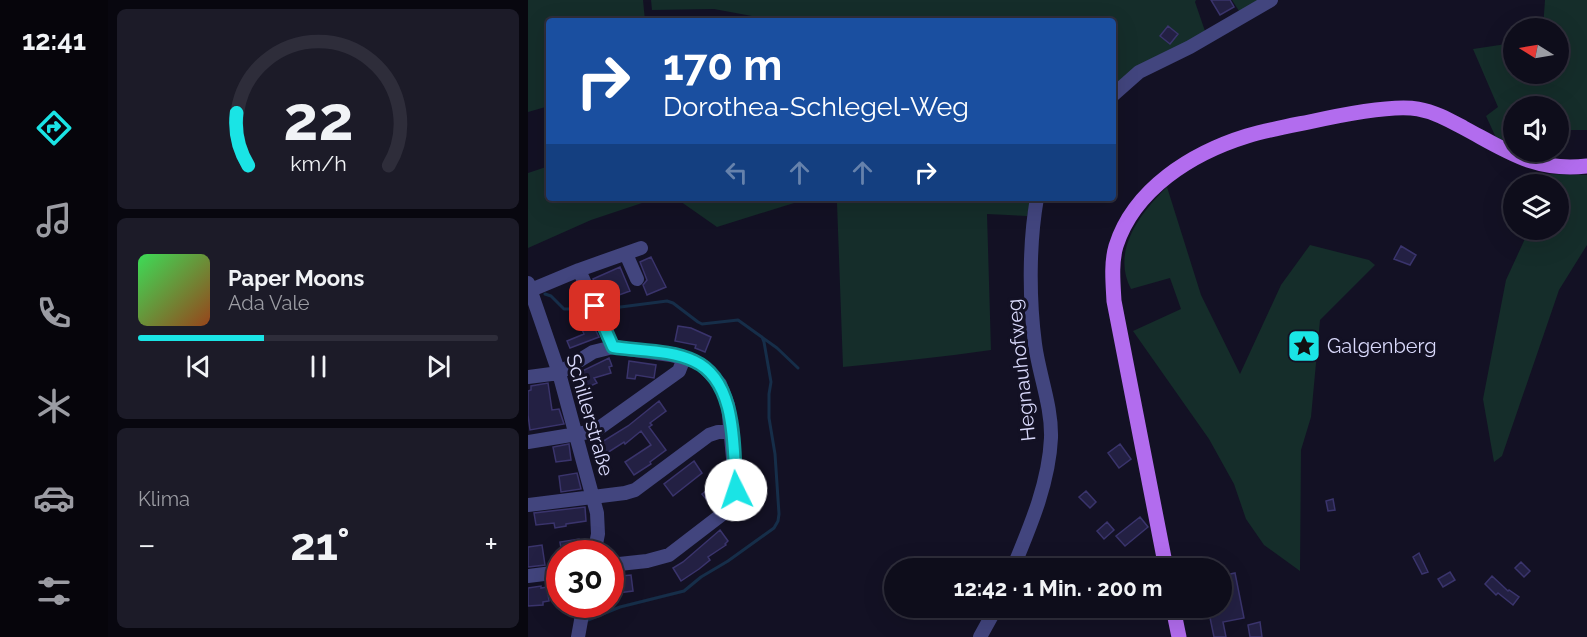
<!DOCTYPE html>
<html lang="de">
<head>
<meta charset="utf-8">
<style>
  body { margin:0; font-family:Raleway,sans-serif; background:#1c1b28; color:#f1f3f6; height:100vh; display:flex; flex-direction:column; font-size:22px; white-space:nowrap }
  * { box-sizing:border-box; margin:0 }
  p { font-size:20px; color:#9b9ca3 }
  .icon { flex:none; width:33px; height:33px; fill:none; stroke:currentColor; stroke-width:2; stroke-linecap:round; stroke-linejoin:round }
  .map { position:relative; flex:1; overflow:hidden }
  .details { display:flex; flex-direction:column; gap:9px; padding:9px; background:#08070f; width:420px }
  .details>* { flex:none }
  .banner { position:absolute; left:18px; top:18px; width:570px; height:183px; border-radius:6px; box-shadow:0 6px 24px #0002,0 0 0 2px #2e2d3a; background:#1a4fa0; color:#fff; overflow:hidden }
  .needle { width:39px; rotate:281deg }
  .tools { position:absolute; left:975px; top:18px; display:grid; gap:12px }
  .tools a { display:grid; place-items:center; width:66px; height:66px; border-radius:50%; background:#0e0d1b; box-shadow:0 6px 24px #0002,0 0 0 2px #2e2d3a; font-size:30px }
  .speed { position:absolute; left:18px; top:540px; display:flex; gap:12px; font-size:30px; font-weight:700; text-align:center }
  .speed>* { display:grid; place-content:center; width:78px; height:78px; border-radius:50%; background:#0e0d1b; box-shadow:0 6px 24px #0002,0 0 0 2px #2e2d3a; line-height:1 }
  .speed .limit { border:9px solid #d22; background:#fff; color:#111 }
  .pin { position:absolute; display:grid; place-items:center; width:51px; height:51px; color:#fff; margin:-26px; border-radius:12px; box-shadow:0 3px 9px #0006 }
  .me { position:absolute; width:66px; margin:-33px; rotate:356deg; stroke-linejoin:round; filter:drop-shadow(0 0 4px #0008) }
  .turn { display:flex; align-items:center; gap:21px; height:126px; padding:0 18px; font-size:27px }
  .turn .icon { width:78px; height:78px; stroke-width:2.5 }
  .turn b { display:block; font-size:42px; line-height:51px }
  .lanes { display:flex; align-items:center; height:57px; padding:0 18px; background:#0003; justify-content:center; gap:30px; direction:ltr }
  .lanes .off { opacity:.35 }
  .big { font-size:45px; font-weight:700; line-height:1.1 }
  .details .widget { flex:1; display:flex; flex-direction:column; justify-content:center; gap:9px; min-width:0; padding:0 21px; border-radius:9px; background:#1c1b28 }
  .details .dial { align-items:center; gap:0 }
  .dial svg { height:156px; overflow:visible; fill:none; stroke:#2e2d3a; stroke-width:7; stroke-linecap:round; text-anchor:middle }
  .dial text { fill:#f1f3f6; stroke:none }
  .song { display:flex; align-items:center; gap:18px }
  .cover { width:72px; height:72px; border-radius:9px; background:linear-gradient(135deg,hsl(130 70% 55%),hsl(20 70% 35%)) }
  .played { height:6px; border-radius:3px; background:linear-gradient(90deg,#1ae4e5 35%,#2e2d3a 35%) }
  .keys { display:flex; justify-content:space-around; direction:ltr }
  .heat { display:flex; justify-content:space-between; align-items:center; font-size:33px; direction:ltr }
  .trip { position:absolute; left:356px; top:558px; width:348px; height:60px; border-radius:30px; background:#0e0d1b; box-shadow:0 6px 24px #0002,0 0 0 2px #2e2d3a; font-weight:700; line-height:60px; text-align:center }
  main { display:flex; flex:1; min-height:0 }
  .dock { display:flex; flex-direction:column; width:108px; justify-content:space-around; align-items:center; background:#06050b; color:#9b9ca3 }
  .dock .icon { width:42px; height:42px }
  .dock .selected { color:#1ae4e5 }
  .dock b { font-size:27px; color:#f1f3f6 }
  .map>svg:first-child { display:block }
</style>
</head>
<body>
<main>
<nav class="dock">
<b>12:41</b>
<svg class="icon selected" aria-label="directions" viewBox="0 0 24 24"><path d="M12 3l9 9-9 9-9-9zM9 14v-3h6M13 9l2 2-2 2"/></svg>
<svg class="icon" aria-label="music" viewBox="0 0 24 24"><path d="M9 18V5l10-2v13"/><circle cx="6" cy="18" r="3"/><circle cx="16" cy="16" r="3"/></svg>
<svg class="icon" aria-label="phone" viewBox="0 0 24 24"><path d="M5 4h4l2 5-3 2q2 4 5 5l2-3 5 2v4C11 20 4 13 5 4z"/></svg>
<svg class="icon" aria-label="climate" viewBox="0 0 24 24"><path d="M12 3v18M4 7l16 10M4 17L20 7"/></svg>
<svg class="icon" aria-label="car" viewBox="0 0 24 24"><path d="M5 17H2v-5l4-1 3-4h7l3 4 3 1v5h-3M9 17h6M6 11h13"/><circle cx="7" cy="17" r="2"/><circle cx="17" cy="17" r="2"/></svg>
<svg class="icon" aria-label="filters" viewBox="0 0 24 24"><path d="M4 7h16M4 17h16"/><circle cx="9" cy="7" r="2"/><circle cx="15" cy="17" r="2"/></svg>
</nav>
<section class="details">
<div class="widget dial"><svg viewBox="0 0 100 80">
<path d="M14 69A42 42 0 1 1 86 69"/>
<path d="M14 69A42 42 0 0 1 8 42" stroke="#1ae4e5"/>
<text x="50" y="56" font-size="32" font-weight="700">22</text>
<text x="50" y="72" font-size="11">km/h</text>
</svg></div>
<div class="widget">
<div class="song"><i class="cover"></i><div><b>Paper Moons</b><p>Ada Vale</p></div></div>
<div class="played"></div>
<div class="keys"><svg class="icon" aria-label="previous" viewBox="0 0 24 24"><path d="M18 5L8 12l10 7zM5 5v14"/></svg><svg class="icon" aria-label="pause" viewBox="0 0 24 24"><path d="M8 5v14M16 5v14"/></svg><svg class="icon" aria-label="next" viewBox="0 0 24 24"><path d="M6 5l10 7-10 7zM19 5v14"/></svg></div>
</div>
<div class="widget"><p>Klima</p>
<div class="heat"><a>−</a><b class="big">21°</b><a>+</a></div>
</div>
</section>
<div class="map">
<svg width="1059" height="637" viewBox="0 0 1059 637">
  <rect width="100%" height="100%" fill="#131124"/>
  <path fill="#152d2a" d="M0,0H115L117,21H21V106L0,112Z
    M123,0H668L667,2L678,34L585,90V21H403L397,19L396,21H251L186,9L124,10Z
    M704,0H738L713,14Z
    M1017,0H1059V130H1031L1030,106H986L985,148L970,142L958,116L970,107L945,49L985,43L986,74H1030V28H1015Z
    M21,166V198H129L63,220L0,248V173Z
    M1017,174L1059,175V245L1031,290L974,456L966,462L955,399L978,280L1001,230H1030V184H1014Z
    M639,187L673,295L712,374L753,285L782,245L841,260L847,265L792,320L783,417L773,450L772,571L736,545L718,519L706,484L681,439L605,331L653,309L642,278L603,289C583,251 612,213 639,187Z
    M282,198L189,227L149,199L151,198Z
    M306,198H503L499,216L459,214L463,350C414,357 365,362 315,367L309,203Z"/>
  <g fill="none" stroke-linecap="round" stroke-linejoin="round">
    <path stroke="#162e49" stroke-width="3" d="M17,294L23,296L36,309H61
      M77,309L139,301L145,303L170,322L174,324L210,320L249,348L270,368
      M60,620L92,607L156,591L173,577L200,561L246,528L250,521L251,514L247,454L241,418V394L243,382L236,342L234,337"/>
  </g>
  <path fill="#232043" stroke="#3a346c" stroke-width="1.5" d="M683,0H702L706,7L692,15Z
    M640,26L650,34L642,44L632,36Z
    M873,246L888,255L882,265L866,259Z
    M123,257L138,287L119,295L115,285L119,280L112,262Z
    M92,267L102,291L91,295L89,288L72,296L65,279Z
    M63,321L71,337L42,348L39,341L56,334L52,325Z
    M150,326L163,328L183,337L177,352L167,348L168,345L147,341Z
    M81,358L84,366L81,367L83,373L66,378L69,383L58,388L50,373Z
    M101,361L128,365L126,378L108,375L107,379L99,378Z
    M20,383L24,410L31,409L36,424L2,430L0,415V391L3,390V386Z
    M131,401L138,411L122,423L124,425L121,427L138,450L122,462L123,464L106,475L97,462L123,445L113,431L97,444L96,442L76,455L69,445L100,426Z
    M41,444L43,460L28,462L25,447Z
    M592,444L603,459L591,468L580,453Z
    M166,461L174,473L145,496L136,484Z
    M49,473L53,489L33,492L31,476Z
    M188,483L197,494L195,500L185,507L174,494Z
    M558,491L568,502L562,508L551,497Z
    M805,499L807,510L800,511L798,501Z
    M57,507L58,521L38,524V526L27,528L26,523L8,525L6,513Z
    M612,517L620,527L597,546L588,536Z
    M579,522L586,530L576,539L569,531Z
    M192,530L200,541L197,544L198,545L180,557L182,560L171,569L153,581L145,568L155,562Z
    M51,539L53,554H34L32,542Z
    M14,545L17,565L0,567V547Z
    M891,553L900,572L894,574L885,557Z
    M993,562L1002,571L996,577L987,568Z
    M922,572L927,580L915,587L910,579Z
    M707,573L716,618L695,622L698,637H686L680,608H693V604L696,603L693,576Z
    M103,575L105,591L82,594V577Z
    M964,576L980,591L981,590L991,597L985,605L970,593L968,595L957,584Z
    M13,586V588L19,587L21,601L15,602V605L0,606V588Z
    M732,622L734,637H722L720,625Z"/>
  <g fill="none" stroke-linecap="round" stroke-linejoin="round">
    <path stroke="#42457e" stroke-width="14" d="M585,95L611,72L662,47L743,0
      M98,254L109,279
      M51,270L85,347L143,355L166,361L175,366L192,384L200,405L208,490L201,509L141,555L119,561L82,565
      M0,283L31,373L69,513L70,534L66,554
      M3,290L51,270L113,248
      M0,377L31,373L65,352L85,347
      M0,442L67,431L151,371L156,358
      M0,505L97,493L107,490L181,435L190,432H203
      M485,568C502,527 521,483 523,438C524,406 511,375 507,344C501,298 501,243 509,198
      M0,576L32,572
      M50,637L56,604
      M452,637L468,608"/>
    <path stroke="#b26cee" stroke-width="15" d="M638,568L586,301C585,283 583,263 588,246C606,189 664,153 719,136C739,130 761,126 781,122C808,116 863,104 890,109C907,112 921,120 936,128C979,151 1007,172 1059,166
      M645,608L651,637"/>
  </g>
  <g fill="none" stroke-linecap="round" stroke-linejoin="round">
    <g stroke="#119495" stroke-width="15">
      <path id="route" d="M67,306L85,347C111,351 143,350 166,361C210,381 205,450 208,490"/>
    </g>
    <use href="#route" stroke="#1ae4e5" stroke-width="10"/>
  </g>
  <defs>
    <g id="sight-square" transform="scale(1.725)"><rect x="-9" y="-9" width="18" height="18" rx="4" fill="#1ae4e5" stroke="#131124"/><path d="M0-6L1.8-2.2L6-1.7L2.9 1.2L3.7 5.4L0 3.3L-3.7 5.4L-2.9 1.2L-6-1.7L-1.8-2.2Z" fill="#111"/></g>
  </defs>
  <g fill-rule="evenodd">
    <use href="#sight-square" x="776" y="346"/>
  </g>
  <g text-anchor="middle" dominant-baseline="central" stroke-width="6" stroke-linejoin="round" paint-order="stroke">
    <g font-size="20" fill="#d9d9fb" stroke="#131124" text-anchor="start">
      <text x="799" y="346">Galgenberg</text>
    </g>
    <g font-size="20" fill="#d9d9fb" stroke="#131124">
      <text transform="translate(493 370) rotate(-96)">Hegnauhofweg</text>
      <text transform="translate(62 415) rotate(74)">Schillerstraße</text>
    </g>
  </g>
</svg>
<div class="tools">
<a><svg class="needle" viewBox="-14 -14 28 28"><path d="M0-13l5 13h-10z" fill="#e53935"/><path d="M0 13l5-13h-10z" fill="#9b9ca3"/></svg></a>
<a><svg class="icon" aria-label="sound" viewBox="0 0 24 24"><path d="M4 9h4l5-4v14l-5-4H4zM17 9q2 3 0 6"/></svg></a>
<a><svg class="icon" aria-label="layers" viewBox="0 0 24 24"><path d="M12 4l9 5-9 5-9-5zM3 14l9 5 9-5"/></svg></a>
</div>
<div class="speed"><div class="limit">30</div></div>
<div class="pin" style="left:67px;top:306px;background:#d93025"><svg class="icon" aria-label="arrive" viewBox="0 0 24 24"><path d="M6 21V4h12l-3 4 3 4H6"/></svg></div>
<svg class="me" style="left:208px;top:490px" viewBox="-20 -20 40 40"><circle r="19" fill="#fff"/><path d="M0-13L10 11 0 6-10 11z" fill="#1ae4e5"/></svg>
<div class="trip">12:42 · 1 Min. · 200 m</div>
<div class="banner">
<div class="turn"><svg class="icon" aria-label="right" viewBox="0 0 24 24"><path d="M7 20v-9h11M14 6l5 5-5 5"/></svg><div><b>170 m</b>Dorothea-Schlegel-Weg</div></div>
<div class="lanes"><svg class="icon off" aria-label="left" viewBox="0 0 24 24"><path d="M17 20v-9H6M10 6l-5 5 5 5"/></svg><svg class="icon off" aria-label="ahead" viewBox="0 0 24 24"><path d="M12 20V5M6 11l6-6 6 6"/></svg><svg class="icon off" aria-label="ahead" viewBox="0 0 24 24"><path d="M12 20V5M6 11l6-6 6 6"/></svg><svg class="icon" aria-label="right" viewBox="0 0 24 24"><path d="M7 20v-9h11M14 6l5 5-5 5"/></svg></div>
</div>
</div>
</main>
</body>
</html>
